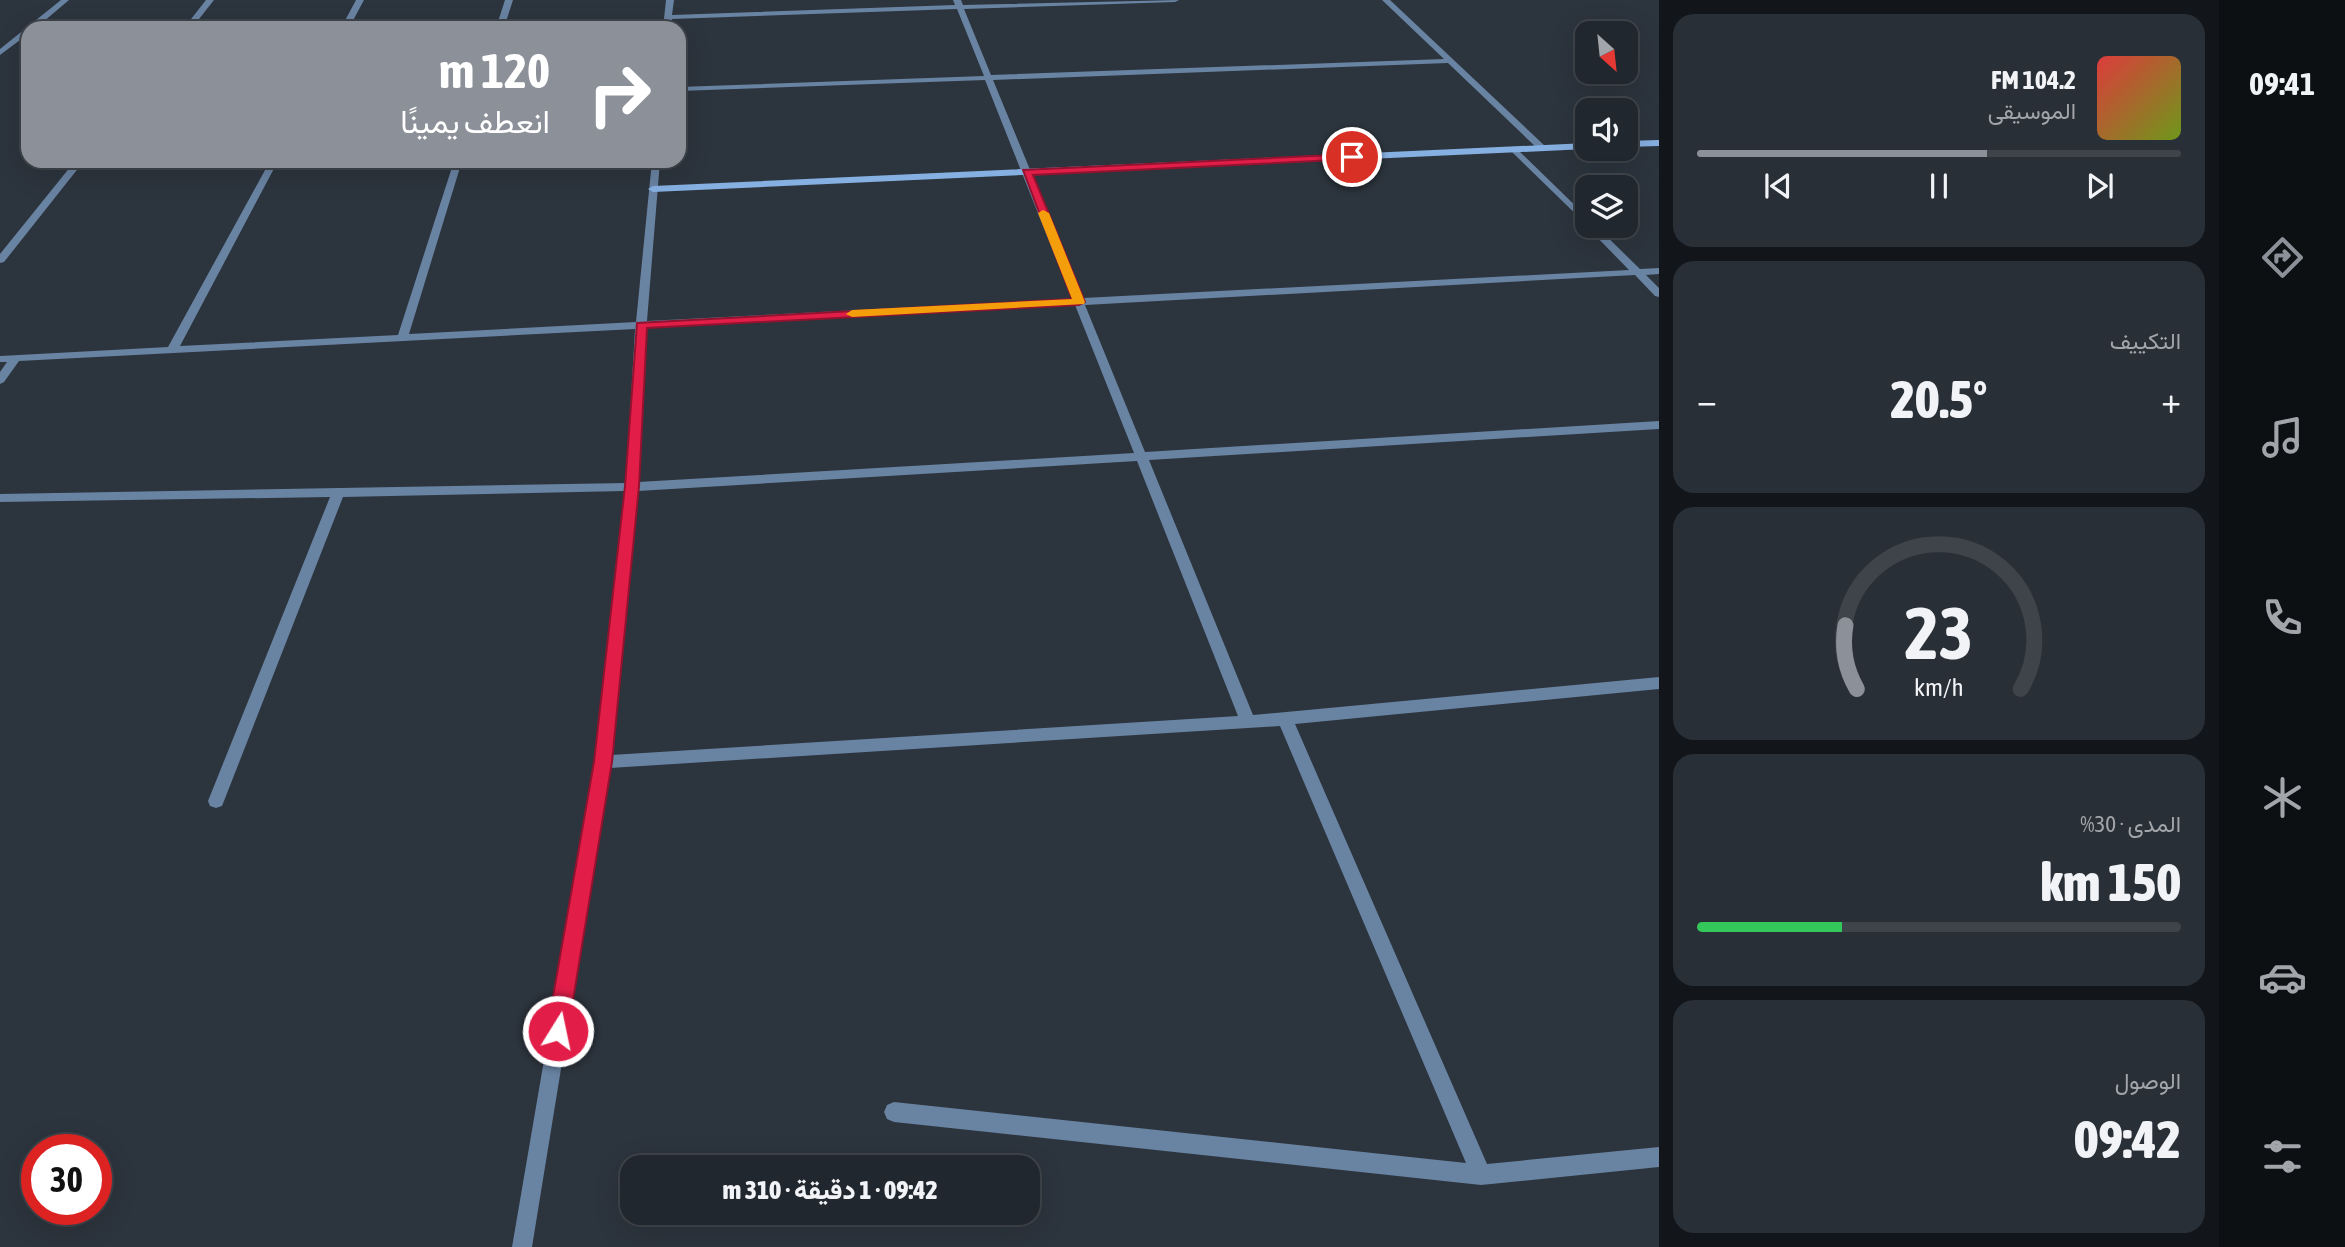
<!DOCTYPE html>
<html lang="ar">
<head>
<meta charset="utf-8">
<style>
  body { margin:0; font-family:"Asap Condensed",Vazirmatn,sans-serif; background:#292f36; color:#f1f3f6; direction:rtl; height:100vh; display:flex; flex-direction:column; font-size:26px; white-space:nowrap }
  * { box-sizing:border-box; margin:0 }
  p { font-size:23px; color:#a2a5aa }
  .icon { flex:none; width:38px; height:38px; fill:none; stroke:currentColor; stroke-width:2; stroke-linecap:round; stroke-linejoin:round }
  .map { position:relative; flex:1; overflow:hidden; direction:ltr }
  .sheet { display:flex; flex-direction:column; gap:14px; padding:14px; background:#121519; width:560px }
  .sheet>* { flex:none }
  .guide { position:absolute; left:21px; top:21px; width:665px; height:147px; border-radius:21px; box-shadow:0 7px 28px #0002,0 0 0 2px #3e444a; direction:rtl; background:#8c9099; color:#fff; overflow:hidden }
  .needle { width:46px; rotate:153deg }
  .controls { position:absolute; left:1575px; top:21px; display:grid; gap:14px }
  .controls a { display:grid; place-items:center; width:63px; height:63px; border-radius:14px; background:#21272e; box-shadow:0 7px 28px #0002,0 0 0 2px #3e444a; font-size:35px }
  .speed { position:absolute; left:21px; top:1134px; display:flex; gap:14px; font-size:35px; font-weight:700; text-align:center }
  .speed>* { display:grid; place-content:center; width:91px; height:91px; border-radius:50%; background:#21272e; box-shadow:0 7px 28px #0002,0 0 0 2px #3e444a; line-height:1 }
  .speed .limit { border:10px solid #d22; background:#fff; color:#111 }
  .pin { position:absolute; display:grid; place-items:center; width:60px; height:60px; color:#fff; margin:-30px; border:4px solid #fff; border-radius:50%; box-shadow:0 2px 7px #0007 }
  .me { position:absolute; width:77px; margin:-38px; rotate:10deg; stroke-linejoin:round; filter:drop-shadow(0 0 5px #0008) }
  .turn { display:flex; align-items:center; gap:24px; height:147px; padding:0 21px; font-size:32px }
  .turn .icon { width:91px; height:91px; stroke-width:2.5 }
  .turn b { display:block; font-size:49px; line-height:60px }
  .big { font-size:52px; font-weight:800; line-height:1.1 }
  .sheet .widget { flex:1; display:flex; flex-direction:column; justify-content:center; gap:10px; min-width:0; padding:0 24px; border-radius:21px; background:#292f36 }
  .sheet .dial { align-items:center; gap:0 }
  .dial svg { height:182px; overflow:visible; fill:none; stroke:#3e444a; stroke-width:7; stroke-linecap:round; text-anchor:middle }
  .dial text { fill:#f1f3f6; stroke:none }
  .song { display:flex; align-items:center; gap:21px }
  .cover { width:84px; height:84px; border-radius:10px; background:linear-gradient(135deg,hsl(0 70% 55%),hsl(80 70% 35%)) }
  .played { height:7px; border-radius:4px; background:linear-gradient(90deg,#8c9099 60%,#3e444a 60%) }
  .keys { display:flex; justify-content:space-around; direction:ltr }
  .heat { display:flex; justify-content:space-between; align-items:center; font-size:38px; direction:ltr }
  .charge { height:10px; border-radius:5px; background:linear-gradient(90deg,#34c759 30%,#3e444a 0) }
  .trip { position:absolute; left:620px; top:1155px; width:420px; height:70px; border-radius:21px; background:#21272e; box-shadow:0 7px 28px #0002,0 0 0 2px #3e444a; font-weight:800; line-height:70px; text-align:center; direction:rtl }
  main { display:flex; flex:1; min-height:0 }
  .tabs { display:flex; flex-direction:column; width:126px; justify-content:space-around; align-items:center; background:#0d1012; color:#a2a5aa }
  .tabs .icon { width:49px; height:49px }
  .tabs .on { color:#8c9099 }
  .tabs b { font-size:32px; color:#f1f3f6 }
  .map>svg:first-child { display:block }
</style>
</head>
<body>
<main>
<nav class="tabs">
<b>09:41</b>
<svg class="icon on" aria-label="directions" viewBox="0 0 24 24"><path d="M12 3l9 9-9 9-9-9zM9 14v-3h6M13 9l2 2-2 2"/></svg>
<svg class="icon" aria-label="music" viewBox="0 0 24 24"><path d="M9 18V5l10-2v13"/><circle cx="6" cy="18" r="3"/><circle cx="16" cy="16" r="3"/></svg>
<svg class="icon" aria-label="phone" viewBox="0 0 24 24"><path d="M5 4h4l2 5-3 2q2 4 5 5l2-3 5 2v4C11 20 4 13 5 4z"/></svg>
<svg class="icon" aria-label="climate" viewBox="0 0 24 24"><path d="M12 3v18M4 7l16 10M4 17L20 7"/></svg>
<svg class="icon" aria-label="car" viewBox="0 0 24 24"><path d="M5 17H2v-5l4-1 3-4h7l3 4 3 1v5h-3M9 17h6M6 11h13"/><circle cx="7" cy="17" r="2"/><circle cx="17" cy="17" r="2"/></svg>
<svg class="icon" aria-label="filters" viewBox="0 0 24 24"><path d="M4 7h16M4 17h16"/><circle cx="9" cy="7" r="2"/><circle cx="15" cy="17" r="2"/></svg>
</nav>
<section class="sheet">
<div class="widget">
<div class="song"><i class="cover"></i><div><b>104.2 FM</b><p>الموسيقى</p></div></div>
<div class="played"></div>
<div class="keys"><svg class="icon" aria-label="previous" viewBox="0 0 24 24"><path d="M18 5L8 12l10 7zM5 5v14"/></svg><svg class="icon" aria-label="pause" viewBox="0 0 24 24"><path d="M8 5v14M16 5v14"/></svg><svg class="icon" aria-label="next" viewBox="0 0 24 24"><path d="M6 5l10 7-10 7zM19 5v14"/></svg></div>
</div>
<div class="widget"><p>التكييف</p>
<div class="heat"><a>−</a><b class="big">20.5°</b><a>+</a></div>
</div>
<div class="widget dial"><svg viewBox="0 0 100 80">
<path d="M14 69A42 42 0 1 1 86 69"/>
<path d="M14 69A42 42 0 0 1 9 41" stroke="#8c9099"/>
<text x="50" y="56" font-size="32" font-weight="700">23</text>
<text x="50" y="72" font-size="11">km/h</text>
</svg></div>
<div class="widget"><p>المدى · 30%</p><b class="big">150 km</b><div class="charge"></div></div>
<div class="widget"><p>الوصول</p><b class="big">09:42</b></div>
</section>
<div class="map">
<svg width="1659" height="1247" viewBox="0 0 1659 1247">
  <rect width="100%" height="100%" fill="#2c343d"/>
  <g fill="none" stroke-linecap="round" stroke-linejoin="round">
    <path fill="#6983a2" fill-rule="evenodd" d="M61,0H69L36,28H28V34L0,55V49Z
      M206,0H214L192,28H184Z
      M356,0H364L349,28H341Z
      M505,0H513L504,28H496Z
      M666,0H674L672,15L955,5L953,0H961L963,5L1179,0L1175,2L964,9L991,75L1444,59L1382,0H1390L1545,146V150H1539L1448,63L993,80L1083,298L1629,270L1588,228L1587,225L1512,152L1511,150L1515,147L1587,217V226H1596L1640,269L1659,268V274L1646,275L1659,288V297L1655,296L1635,275L1085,305L1145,452L1659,421V429L1149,460L1253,715L1659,677V689L1295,724L1487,1164L1659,1147V1167L1481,1185L894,1122L887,1119L884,1112L887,1105L894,1102L1466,1163L1280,726L610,768L532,1247H512L595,762L625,491L343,497L224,801L222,806L216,808L210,806L208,801L330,497L0,502V494L626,483L635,329L19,361L4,382L0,384V372L7,362H0V356L168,347L270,161H278L180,346L398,335L454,161H462L409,334L636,322L652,161H660L647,321L1072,299L985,80L679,91V87L984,76L957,9L672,19L671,28H663ZM1075,305L1134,453L638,482L646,328ZM1137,461L1238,716L611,755L638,491Z
      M75,161H84L4,262L0,263V254Z"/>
    <path fill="#86b0e2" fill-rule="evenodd" d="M1659,140V146L1626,147V141Z
      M1587,143V149L653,192L648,189L653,186Z"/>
  </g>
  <path fill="#e11d48" stroke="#92132f" stroke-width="2" d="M1352,154L1356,159L1033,175L1085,302L1079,305L647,328L639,486L612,762L568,1031L565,1039L558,1042L550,1039L547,1031L594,762L625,486L637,323L1072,299L1023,170Z"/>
  <path fill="#f59e0b" d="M1043,210L1049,213L1085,302L1084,304L852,317L846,314L852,310L1072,299L1038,213Z"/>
</svg>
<div class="controls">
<a><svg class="needle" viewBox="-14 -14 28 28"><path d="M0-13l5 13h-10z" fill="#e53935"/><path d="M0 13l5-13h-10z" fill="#a2a5aa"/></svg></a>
<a><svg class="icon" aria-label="sound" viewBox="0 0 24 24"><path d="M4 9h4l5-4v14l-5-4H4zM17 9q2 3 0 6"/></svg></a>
<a><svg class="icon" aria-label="layers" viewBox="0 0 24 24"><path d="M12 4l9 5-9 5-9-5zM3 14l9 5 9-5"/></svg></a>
</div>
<div class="speed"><div class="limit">30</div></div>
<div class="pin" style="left:1352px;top:157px;background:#d93025"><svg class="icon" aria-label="arrive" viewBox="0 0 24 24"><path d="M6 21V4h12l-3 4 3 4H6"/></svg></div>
<svg class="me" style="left:558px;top:1031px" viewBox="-20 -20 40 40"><circle r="17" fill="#e11d48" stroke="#fff" stroke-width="3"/><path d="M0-11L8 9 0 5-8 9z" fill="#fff"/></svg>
<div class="trip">09:42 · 1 دقيقة · 310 m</div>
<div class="guide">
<div class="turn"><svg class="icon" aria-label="right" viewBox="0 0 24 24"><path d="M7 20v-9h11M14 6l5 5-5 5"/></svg><div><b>120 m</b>انعطف يمينًا</div></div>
</div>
</div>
</main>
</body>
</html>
